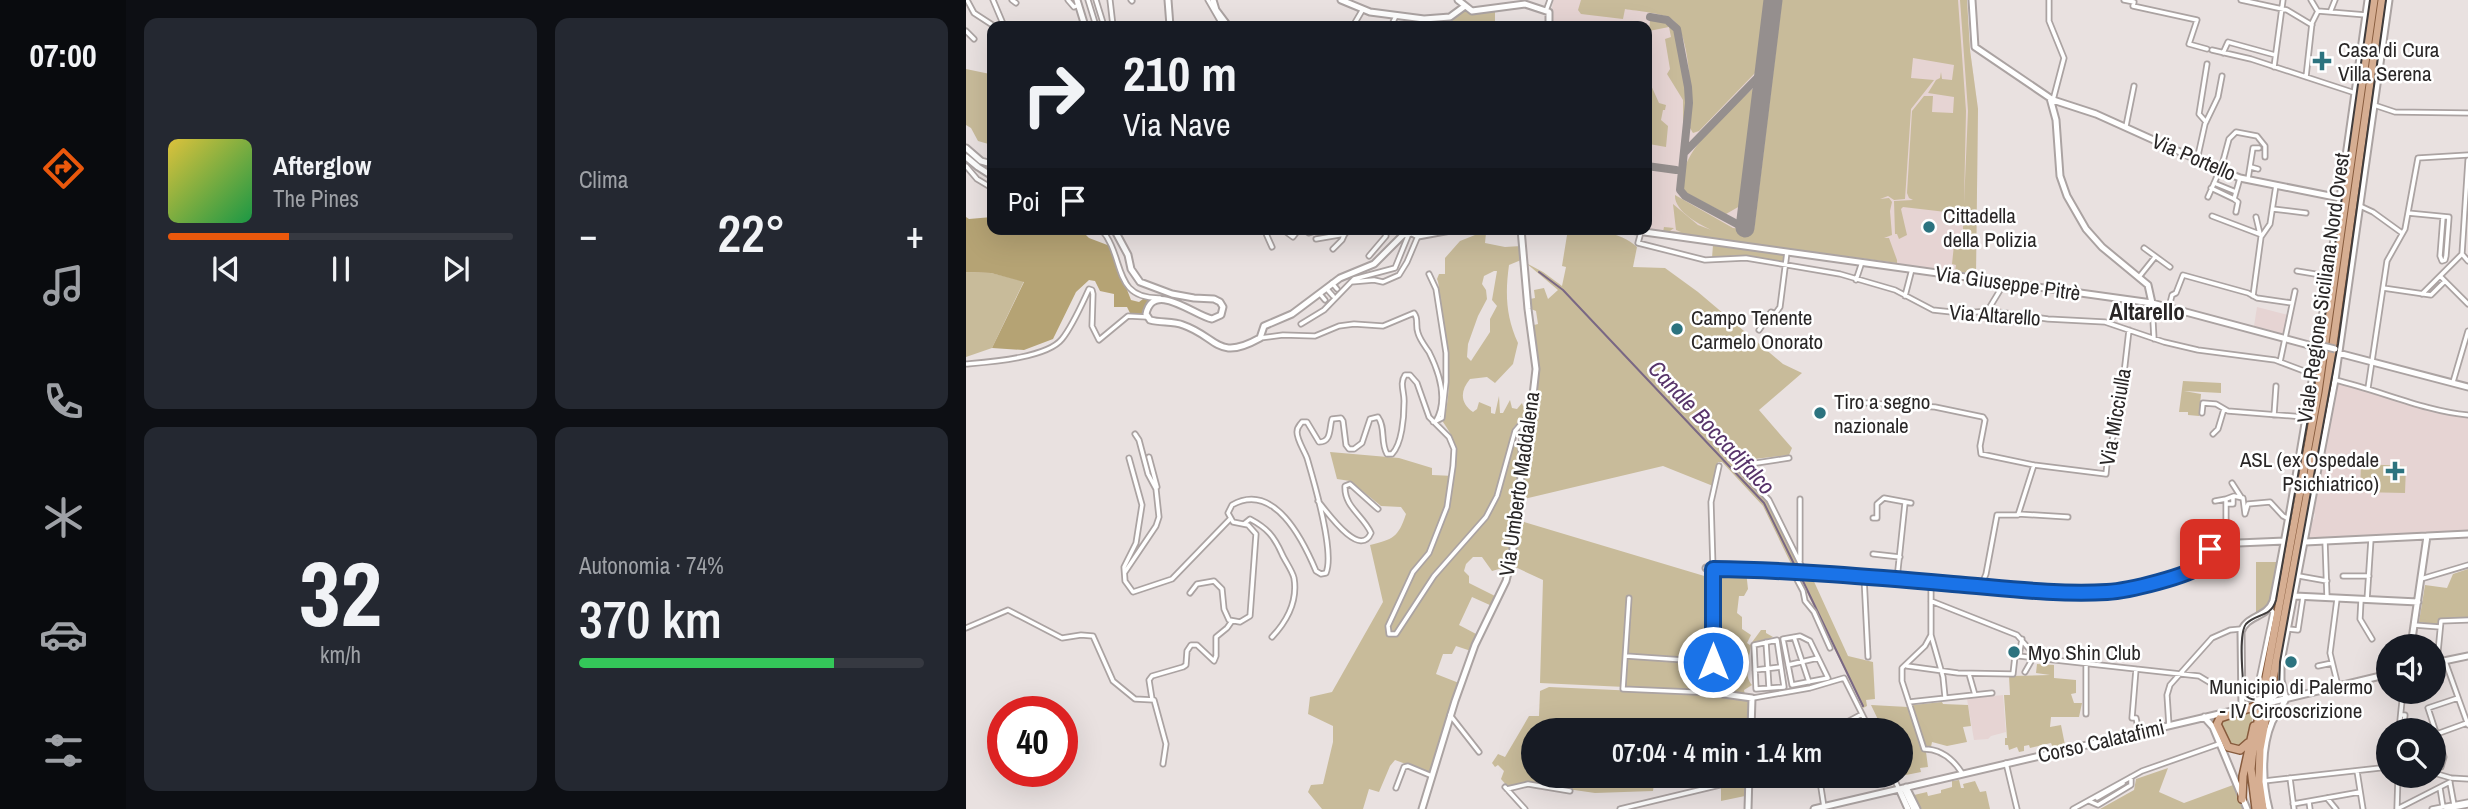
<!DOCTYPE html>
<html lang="it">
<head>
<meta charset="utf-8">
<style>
  body { margin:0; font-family:"Archivo Narrow",sans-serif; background:#242831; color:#f1f3f6; height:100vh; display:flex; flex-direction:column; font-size:26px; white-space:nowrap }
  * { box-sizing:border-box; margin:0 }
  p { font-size:23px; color:#9ea1a6 }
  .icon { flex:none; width:38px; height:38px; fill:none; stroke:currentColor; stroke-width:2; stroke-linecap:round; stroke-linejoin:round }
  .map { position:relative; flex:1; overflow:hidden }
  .drawer { display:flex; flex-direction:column; gap:18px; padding:18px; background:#0d0f14; width:840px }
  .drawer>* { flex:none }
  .guide { position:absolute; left:21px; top:21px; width:665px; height:214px; border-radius:14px; box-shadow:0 7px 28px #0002; background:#171b24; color:#f1f3f6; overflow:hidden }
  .fabs { position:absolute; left:1410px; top:634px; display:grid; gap:14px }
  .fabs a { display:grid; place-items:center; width:70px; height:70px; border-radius:50%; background:#171b24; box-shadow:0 7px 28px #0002; font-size:35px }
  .speed { position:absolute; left:21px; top:696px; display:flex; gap:14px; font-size:35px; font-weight:700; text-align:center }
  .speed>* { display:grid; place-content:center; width:91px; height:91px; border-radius:50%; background:#171b24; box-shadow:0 7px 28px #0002; line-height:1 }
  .speed .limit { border:10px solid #d22; background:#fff; color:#111 }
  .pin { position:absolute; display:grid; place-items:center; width:60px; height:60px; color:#fff; margin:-30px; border-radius:14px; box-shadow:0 4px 10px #0006 }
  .me { position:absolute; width:77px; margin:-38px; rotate:0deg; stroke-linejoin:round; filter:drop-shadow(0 0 5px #0008) }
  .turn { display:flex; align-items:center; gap:24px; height:147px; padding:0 21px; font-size:32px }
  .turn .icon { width:91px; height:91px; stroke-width:2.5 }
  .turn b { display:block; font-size:49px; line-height:60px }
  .then { display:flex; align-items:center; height:66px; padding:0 21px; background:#0003; gap:14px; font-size:26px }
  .big { font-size:52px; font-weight:600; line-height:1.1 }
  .drawer .tile { flex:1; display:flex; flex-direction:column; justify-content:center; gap:10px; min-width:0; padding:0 24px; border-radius:14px; background:#242831 }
  .drawer .dial { align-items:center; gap:0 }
  .dial b { font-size:91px; line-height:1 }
  .song { display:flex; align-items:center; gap:21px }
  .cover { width:84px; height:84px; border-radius:10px; background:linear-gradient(135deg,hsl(50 70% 55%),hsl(140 70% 35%)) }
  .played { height:7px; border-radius:4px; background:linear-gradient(90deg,#ea580c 35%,#363941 35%) }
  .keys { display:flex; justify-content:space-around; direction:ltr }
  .heat { display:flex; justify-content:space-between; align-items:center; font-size:38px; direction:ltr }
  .charge { height:10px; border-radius:5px; background:linear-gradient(90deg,#34c759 74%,#363941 0) }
  .drawer .tiles { flex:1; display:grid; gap:18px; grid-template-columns:repeat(2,1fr) }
  .trip { position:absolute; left:555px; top:718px; width:392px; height:70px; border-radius:35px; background:#171b24; box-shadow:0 7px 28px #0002; font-weight:600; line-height:70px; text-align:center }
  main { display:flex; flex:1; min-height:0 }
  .menu { display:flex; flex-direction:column; width:126px; justify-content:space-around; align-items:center; background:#090b0e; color:#9ea1a6 }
  .menu .icon { width:49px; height:49px }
  .menu .current { color:#ea580c }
  .menu b { font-size:32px; color:#f1f3f6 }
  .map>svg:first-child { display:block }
</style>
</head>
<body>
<main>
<nav class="menu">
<b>07:00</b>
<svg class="icon current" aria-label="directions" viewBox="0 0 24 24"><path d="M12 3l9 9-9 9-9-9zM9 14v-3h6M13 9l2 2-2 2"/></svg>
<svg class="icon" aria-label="music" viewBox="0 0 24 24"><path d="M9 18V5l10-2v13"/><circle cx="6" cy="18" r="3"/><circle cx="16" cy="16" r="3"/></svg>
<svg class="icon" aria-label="phone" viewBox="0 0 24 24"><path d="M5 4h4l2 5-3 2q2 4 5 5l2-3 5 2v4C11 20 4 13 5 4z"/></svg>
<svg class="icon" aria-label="climate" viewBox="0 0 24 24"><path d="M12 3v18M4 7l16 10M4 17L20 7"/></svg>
<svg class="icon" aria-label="car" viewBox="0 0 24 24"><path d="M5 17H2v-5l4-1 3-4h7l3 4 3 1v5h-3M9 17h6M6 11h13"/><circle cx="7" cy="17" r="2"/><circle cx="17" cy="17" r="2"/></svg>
<svg class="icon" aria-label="filters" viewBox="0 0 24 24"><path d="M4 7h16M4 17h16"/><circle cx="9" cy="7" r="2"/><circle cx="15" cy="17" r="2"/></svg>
</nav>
<section class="drawer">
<div class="tiles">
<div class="tile">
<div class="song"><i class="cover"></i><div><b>Afterglow</b><p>The Pines</p></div></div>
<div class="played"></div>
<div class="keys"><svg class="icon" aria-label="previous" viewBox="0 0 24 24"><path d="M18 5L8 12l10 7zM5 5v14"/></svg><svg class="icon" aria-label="pause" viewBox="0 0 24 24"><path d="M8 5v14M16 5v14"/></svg><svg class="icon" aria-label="next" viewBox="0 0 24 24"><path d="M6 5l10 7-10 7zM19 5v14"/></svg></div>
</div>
<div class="tile"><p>Clima</p>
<div class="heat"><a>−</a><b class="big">22°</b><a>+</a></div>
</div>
<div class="tile dial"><b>32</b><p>km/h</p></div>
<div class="tile"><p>Autonomia · 74%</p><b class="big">370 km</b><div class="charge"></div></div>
</div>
</section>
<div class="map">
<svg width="1502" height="809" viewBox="0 0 1502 809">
  <rect width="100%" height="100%" fill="#e9e1e0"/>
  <path fill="#e6d4d3" d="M587,0H1001L1004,50L1012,109L1010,274L679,229H681V26H584Z
    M1291,307L1322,315L1318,334L1288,326Z
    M1371,382L1398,388L1452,407L1478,414L1502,416V532L1342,538L1346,520L1348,519L1349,514L1347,513Z
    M1037,695L1040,732L1025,736L1022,739L1008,740L1001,699Z"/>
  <path fill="#c8bb9a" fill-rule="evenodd" d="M615,0H799L789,73L733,131L727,133L724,128C726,106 725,35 707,20C699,13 670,11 659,9L657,19L615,14L612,10Z
    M816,0H992L1000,111L998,204L1002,111L994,0H1001L1004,50L1012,109L1010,274L989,271L990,265L986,264L988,245L997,236V214L937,207L935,209L941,235L933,239L931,234H929L928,201L947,200L943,198L941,193L946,111L958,96H967L966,112L987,113L988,97L962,93L970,80L974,78L975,72L976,79L986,80L988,65L947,58L945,78L968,80L945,109L939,199L928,200L922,196L914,199L923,198L926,202L924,211L926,235L918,238H923L931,260V263L697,232L698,227L708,228L704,231L715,232L710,230L707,204L732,225L748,231C734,225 708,211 709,195L767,228L788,230Z
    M496,10L504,13L529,10V26H457L458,21L477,20Z
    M686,19L702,23L707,27L711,37L721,94L717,137V100L701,74L704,69L699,39L705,37L703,27L683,31L684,21Z
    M0,69L24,74L26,72V145L12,141L5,128L0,125Z
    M684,83L693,103L700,105L699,110H697L695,120L702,126L700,147L683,144V140L681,139V87Z
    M786,89L788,90L774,206L760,214L719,192C704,158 764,111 786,89Z
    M602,229C623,229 655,231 671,247L667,267L699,268L732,292L817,364L836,373L793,410L826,448L823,455L771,461L767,464L800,500L836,571L828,570L797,506L756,462H752L747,486L697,466L558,499L555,521L745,578L744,691L574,683L577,580L547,566L560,466V444L569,406L572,371L568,325L572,324L570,311L565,309L564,299L569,298L568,290L578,288L582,299L592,290L560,263L577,272L596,286L600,267L596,266Z
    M514,233H520L519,243L539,247L555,246V260L543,265C539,294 540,317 552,343L547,364L529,383L521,377L504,379C494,391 494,403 507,412L511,409L513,402L525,407V413L529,414L533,396L534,413H537L544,400L546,408L551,409L556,403L559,411L562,413L548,427L544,436L554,445L553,478L541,570L533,569L526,571L516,557H507L500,564L498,571L503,576V583L531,597L526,606L506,597L493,625L512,635L505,651L490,646L486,654H477L470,674L493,683L464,773L429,760L424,766L413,792L403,789L397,809H356L342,792L345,785L357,784L367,742V726L342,714L344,697L366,692L417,602L404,545C427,539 432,538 440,514L435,507L415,506L384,481L371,479L364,452L433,458L466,468V475L488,476C490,451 492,443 477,422C489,383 480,339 473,300C472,292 474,286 471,279L473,274H479V258L494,241ZM528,271H531L526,300L531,306L524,319V332L505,361L501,357L502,344L512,316L521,299L520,290L516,284L518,276Z
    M747,245L818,255L817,262L774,255L746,258Z
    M0,272L25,273L58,281L26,348L0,357Z
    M1217,381L1255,383V393L1218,391L1235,394L1233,416L1222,415V412H1213Z
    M1395,464L1440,466L1439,493L1394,492Z
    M1290,562H1311L1304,604L1301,608L1290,614Z
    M1502,569V617L1473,619L1472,625L1453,622L1459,585L1481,588L1487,574Z
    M749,570L780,571L782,589L778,596H773L771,613L776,617V629L785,635L781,643L784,645L795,630H800V633L807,637L785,646C783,658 777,675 786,685L778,690L779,695L751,692L749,689L754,640L749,638Z
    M832,574L845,575L882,656L907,662L909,699L900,700L901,706L897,708Z
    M1071,664L1088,665V678L1110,680V693L1105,694L1108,703H1116L1113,717H1085L1084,727L1095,725L1099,745L1087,748L1085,743L1064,748L1063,745L1058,746V751L1053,752L1051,747L1043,750L1042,745H1039V738H1041L1038,695H1044L1043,676L1084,675L1070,673Z
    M583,687L715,693L782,700L784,701L783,730H567V775H722L689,777L687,791L629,793L560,783L542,787L535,779L538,771L532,765L529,767L526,763L532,754L539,757L563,716H573L574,691Z
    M976,702L977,704L1002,705L1005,726L997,727L1001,742L981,746L966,742L965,747L959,746L947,705Z
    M905,705L942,707L957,752H960L962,767L954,768L955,772L935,776L934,730H917Z
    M1289,710L1280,744L1273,748L1261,743L1253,726L1255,720Z
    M1202,768L1193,792L1218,803L1267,785L1277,809H1134L1168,790L1170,779Z
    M759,775H780L779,796L755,801V788L761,787Z
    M993,780L995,788H998L997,784L1009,781L1014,792L1020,791L1024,809H954L948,795L961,792L962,796L975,793V790L986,787V781Z"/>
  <path fill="#b5a374" d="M0,217L3,219L26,217V229H114L123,238L144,246L165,300L173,302L177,299H189L179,315L164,313L161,307H148V294L134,291L129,281L123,280L110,292L87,339L58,350L26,348L58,282L25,273L0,272Z"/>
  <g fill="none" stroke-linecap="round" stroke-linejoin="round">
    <path stroke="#7a6884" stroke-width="2" d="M573,272L597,290L798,503L831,570
      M834,575L897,706"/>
    <path stroke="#958f8e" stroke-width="8" d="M684,17L701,20L711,29L722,87L723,103L714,190L719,196L771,224L779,226
      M718,153L799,70
      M681,166L710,170"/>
    <path stroke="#958f8e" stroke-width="19" d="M779,228L807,0"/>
    <g stroke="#aba3a2" stroke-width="7">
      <path id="street" d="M1,0L8,13L28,26
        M27,0L38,26
        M46,0L50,3
        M102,0L108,7L113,5
        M122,0L130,26
        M130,0L138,26
        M144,0L147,26
        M165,0L166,1
        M242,0L257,26
        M1083,0V21L1098,58L1087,100
        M1158,0L1168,2L1167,6L1231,20L1223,44L1241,49
        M1275,0L1321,10L1346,25
        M1345,0L1351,10
        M1365,10L1369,0
        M580,11L584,0
        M387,26L397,9
        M425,26L430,16
        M0,31L8,39
        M1246,50L1285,59L1389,93
        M1257,53L1262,42L1309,55
        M1308,67L1317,0
        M1340,77L1346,23L1352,11L1400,15
        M1408,105L1429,112L1502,113
        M1240,122L1233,114L1241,64
        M1160,126L1168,86
        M1231,160L1239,124L1252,97L1256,76
        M1502,160L1496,254L1502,261
        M0,166L11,179L26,188
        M1285,167L1292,169
        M1282,179L1287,148H1293
        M1248,183L1270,192
        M1245,188L1268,199
        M1242,197L1256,165L1263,139L1270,132L1291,136L1299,146V157
        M1394,206L1407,212L1436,233
        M1307,209L1340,213
        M1270,212L1272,202L1268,199L1274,178
        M1442,213L1483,217L1480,256L1479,260L1476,261L1474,256L1477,217
        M1246,216L1296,235
        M1290,217L1294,234
        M135,229C160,257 145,299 194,298
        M298,229L306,247
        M316,229L327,237L333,229
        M337,229L343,233L356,229
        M675,232L672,243L739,260L780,258L874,274L929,290L967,310L995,313L1025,311L1082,319L1139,322L1198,342L1232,350L1309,360L1346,374
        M350,239L379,234
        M1178,248L1204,267
        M367,249L376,240L381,229
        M403,256L420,236L417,229
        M1331,271L1361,276
        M463,274L470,289L480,353V382L476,418L470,421
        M1474,276L1502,304
        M1173,277L1189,257
        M890,280L896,262
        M385,282L408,280L417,282L433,275L441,262L452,236
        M366,283L371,289
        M360,288L367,296
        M1417,288L1465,295L1479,281
        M354,294L359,300
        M1456,294L1496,254
        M939,296L946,269
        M1287,296L1295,237L1304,224L1310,185
        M1186,303L1188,339
        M1203,307L1206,295L1210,293L1217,275L1282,293L1291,298L1326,303
        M1022,310L1039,282
        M335,324L358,310L388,279L429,268L442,236L440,229
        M793,330L805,312L809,314L814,307L821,252
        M294,338L317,335L349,336L373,326L388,324L417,326L448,313C453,319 449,325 452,333C454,340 459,346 463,352C473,372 482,400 470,421L467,422
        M1314,362L1329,291
        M0,364C23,362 81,358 96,339C107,325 115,306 123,289L126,290L127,294L126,326L133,340L162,316L181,317
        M1369,380C1413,390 1458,411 1502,415
        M1487,382L1502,331
        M1402,388L1421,261L1439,229L1452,158L1502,155
        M900,403L969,407L1017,417L1019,420L1014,446L1015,454L1068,465
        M1236,413L1237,403L1250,404L1262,411L1338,417
        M1308,415L1310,386
        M1247,434L1252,429L1258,409
        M183,457L191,487
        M163,458L176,505L170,543L158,567L159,581L167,592L206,579L264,519
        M823,458L771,466L803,500L838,571
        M1266,483L1275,497
        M352,501C361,512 394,559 405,533C397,515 378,507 379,486L384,484L412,509
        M1249,501L1260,499
        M1260,504H1267V497
        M1052,514L1102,517
        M907,518H911V504L918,498L945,503
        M279,523L284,519C301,528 308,536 316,554C319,561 326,570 328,578C332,602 321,621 306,637
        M1359,541L1361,598
        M1260,546V499L1268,496L1277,498L1279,514L1282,504L1304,502L1317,516L1323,519
        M907,554L934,557
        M834,561V499
        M747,568L745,502L753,466
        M159,572L190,526L193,517L190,489L182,474L173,440L169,434
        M827,572L837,591L839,601L848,612L864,648
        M1333,576L1361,581
        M1377,576H1403
        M898,577L902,657
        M931,579L939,503
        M1455,579L1502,565
        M965,584V635L959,646L936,668V681L958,749C975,749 987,759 996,773
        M1015,586L1020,574L1031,515H1052L1068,465L1140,474L1142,453L1147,437L1146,425L1157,382L1163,330
        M224,593L231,584L248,581L256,589L258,609L263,620L274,622L284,616L290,534L282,525L267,522L262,513L266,505C308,481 337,540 350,571L355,574L360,573C369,552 348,482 341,458C338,450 331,440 331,432C331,427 333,426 336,422H341L353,442C366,442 363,428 366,419L375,418L377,421L380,445L383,449H388L396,443L404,419L412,417C420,428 414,442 421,454H426C436,444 438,417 438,403C439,393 433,384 439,375H444L451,383L463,417L483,437L488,449L487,466L481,507L463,553L447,572L422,626L423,634H430L468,576L520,517L531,496L549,431L561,417
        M663,598L657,689L750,693
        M1371,599L1364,653L1372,686
        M1395,600L1394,619L1406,639
        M1401,600L1405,539
        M965,601L1051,635L1071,658
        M1448,625L1474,627
        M0,628L42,610L96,638L115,635L127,636L147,681L169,699L188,700L200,744L197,764
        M1322,629L1332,630L1337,597
        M965,635L977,677L979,697
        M834,636L844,641L862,678L826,685L817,639Z
        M828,637L843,682
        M811,640L818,687L790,689L788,645Z
        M800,642L803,688
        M1472,652L1475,621L1502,620
        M660,656L747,662
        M1053,656L1233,676L1253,688L1276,693
        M1479,661L1502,725
        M822,665L852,658
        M941,666L992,673L1047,674L1049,656H1053L1056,639
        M1352,666L1366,663
        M1170,669L1166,718H1170L1173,732
        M789,670L815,667
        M1059,672L1067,658
        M1003,674L1009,695
        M787,698L844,688L878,678L904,730
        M186,699L183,680L186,676L217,667L220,665L221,651L225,645H231L248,661L250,656V637L261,628L266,621
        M1289,699L1307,612L1304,609
        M943,702L1026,693
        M1120,714V664
        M484,715L513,752
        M1435,715H1439L1437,730
        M1203,726L1201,695L1204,685L1246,638L1264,630L1275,629
        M866,730L896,714
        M1433,730L1437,691
        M1468,735L1501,723
        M1040,763L1051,809
        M1475,767L1478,757L1462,708L1492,698
        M1391,771L1397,809
        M1468,773L1485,778L1502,779
        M853,775L858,807
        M926,775L933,789
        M1324,778L1328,809
        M801,781L827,775
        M1298,781L1423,767
        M783,783H814L849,775
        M1484,783L1488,805
        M539,787L559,809
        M430,788L438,767L442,766L466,776
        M937,788L947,809
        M1474,788L1477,807
        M541,789L562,784L604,791
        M1131,798L1157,783
        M1361,798L1370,809
        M1123,801L1132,805L1165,785V777
        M1343,802L1344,809
        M1327,804L1394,792
        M1431,808L1432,775
        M654,809L758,784
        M1107,809L1176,771L1253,744
        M1431,809L1484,782
        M1466,809L1502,802
        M1480,809L1502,805"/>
    </g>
    <g stroke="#aba3a2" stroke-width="9">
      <path id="secondary" d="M111,0L119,26
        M202,0L204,26
        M247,0L250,10L262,26
        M375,0L404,12L458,19L484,17L499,6
        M492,0L506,11L559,4L583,12V26
        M1006,0L1009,47L1087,100L1130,114L1254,170L1274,178L1374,198
        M1084,98L1090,120L1094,176L1101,196L1120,229L1136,247L1182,285L1186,303
        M0,148L15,161L26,164
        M0,157L12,167L26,176
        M148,229L162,255L165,269L174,282L206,294L228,298L248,299L254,302L257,307L255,315L246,319C229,316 187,280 180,314L184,320C195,323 207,321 217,325C252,337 251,362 294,338L298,326L326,314L374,278L408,264L437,235L446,233
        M657,229L1186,303L1354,348
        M446,233L452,236L490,229
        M1372,353L1502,387
        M1339,542L1502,534
        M740,568L802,569L1058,591L1140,592L1179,585L1229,570L1238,564L1241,552L1244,549L1272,543L1319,541
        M747,569V690L750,693L786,698L785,730
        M1329,596L1452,602
        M1445,646L1461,536
        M1468,663L1502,656
        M1277,692L1281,698L1291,700
        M1307,697L1312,693L1314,683
        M1320,699L1315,680V662L1369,380L1423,0
        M1306,702L1423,674
        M1276,709L1275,632C1280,615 1301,618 1307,601C1346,402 1374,201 1402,0
        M1238,717L1247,727L1281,809
        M940,787L951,809
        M933,789L942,809
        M456,809L489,701L509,645L540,581L546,557L556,467V443L566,404L570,369L562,309L555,229
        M782,809L783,775
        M848,809L1266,711
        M1303,809C1296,782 1295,748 1306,722C1310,714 1316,707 1320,699"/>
    </g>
    <g stroke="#875b3d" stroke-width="10">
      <path id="primary" d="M1282,743L1274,750L1262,747L1251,724L1254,718L1290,706
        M1276,799L1277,776L1288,726
        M1290,809L1285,769L1287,749L1352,392L1408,0
        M1297,809L1293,782L1294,749L1360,393L1416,0"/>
    </g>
    <use href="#street" stroke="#fff" stroke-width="3.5"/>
    <use href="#secondary" stroke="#fff" stroke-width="5"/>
    <use href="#primary" stroke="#d6ae92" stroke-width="7"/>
    <path stroke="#413d3d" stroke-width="2" d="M1404,0L1354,351L1310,600C1305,618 1290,613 1280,624C1272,634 1277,679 1278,693C1285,704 1297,699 1308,696L1313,689L1314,662L1372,344L1420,0"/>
    <g stroke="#aba3a2" stroke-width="9" stroke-linecap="butt">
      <path id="secondary-bridge" d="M1357,346L1369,349
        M1291,700L1307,697
        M1290,706L1306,702"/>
    </g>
    <use href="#secondary-bridge" stroke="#fff" stroke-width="5"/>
  </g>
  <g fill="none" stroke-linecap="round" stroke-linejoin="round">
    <g stroke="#114b97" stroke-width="18">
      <path id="route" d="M747,662V569C827,570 907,577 987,584C1038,588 1090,595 1141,592C1162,591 1223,576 1238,564L1241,552L1244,549"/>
    </g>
    <use href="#route" stroke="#1a73e8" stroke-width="12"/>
  </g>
  <g fill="#2c737f" stroke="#fff" stroke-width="2.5">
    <path d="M1352.5 50.5h7v7h7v7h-7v7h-7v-7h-7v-7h7z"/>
    <circle cx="963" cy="227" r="7"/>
    <circle cx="711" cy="329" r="7"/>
    <circle cx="854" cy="413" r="7"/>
    <path d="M1425.5 460.5h7v7h7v7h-7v7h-7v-7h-7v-7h7z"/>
    <circle cx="1048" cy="652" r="7"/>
    <circle cx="1325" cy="662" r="7"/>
  </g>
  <g text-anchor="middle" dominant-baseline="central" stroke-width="5" stroke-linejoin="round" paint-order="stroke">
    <g font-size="21" fill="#292626" stroke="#fff" text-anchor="start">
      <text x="1372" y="49">Casa di Cura<tspan x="1372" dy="24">Villa Serena</tspan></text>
      <text x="977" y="215">Cittadella<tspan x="977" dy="24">della Polizia</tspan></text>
      <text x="725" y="317">Campo Tenente<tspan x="725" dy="24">Carmelo Onorato</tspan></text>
      <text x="868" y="401">Tiro a segno<tspan x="868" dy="24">nazionale</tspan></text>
      <text x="1413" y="459" text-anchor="end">ASL (ex Ospedale<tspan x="1413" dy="24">Psichiatrico)</tspan></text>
      <text x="1062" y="652">Myo Shin Club</text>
      <text x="1325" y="686" text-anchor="middle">Municipio di Palermo<tspan x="1325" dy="24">- IV Circoscrizione</tspan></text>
    </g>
    <g font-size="21" fill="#292626" stroke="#fff">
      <text transform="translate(1228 157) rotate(23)">Via Portello</text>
      <text transform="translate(1042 283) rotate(8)">Via Giuseppe Pitrè</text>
      <text transform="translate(1357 288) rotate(-82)">Viale Regione Siciliana Nord Ovest</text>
      <text transform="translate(1029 315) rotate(4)">Via Altarello</text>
      <text transform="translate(1149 417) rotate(-80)">Via Micciulla</text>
      <text transform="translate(553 484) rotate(-82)">Via Umberto Maddalena</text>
      <text transform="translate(1135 741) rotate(-13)">Corso Calatafimi</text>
    </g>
    <g font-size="23" font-weight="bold" fill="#292626" stroke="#fff">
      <text x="1181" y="311">Altarello</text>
    </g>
    <g font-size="23" font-style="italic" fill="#57346a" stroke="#fff">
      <text transform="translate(746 427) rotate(47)">Canale Boccadifalco</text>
    </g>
  </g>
</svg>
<div class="fabs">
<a><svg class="icon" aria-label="sound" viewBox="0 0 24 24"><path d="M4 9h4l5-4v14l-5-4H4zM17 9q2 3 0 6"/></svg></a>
<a><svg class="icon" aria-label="search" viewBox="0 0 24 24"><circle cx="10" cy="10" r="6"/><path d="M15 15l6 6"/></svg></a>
</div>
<div class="speed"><div class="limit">40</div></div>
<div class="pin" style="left:1244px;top:549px;background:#d93025"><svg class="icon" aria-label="arrive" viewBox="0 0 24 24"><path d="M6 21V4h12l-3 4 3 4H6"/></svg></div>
<svg class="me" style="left:747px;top:662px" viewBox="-20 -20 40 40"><circle r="17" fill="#1a73e8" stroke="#fff" stroke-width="3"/><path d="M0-11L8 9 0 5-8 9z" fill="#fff"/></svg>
<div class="trip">07:04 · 4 min · 1.4 km</div>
<div class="guide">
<div class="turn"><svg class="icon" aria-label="right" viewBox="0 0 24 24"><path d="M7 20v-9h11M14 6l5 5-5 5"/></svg><div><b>210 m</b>Via Nave</div></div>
<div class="then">Poi<svg class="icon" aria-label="arrive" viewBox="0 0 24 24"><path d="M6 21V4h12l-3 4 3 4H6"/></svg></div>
</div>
</div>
</main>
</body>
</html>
